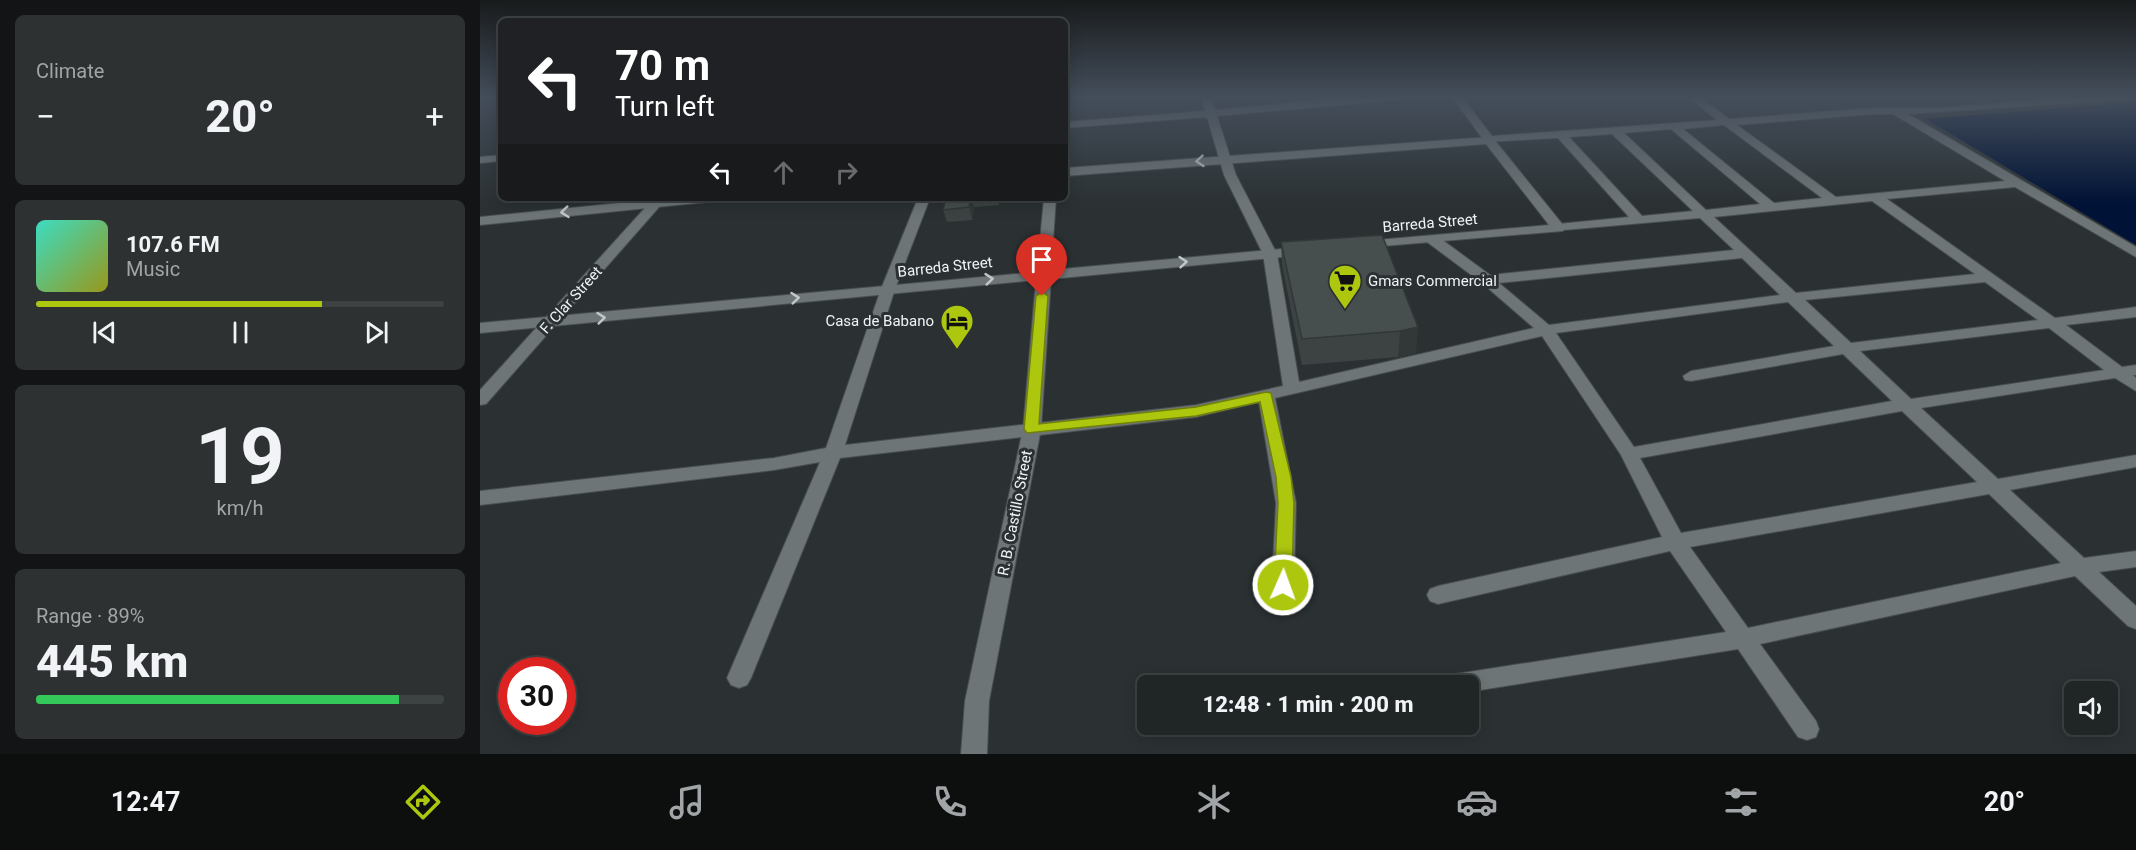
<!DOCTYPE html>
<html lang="en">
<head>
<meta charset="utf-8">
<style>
  body { margin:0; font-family:Roboto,sans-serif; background:#2d3132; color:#f1f3f6; height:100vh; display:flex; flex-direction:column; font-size:22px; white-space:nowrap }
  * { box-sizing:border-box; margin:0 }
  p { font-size:20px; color:#a2a5a7 }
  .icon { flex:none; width:33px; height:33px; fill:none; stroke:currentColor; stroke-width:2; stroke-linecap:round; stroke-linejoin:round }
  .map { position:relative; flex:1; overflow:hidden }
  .drawer { display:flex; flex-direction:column; gap:15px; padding:15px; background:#121415; width:480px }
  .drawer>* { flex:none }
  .hud { position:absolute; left:18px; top:18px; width:570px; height:183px; border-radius:9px; box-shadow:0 3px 15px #0003,0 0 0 2px #3d4243; background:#202124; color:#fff; overflow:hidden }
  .buttons { position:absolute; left:1584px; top:681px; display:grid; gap:12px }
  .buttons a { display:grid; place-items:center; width:54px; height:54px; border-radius:9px; background:#202526; box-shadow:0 3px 15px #0003,0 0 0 2px #3d4243; font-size:30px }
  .speed { position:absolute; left:18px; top:657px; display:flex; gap:12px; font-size:30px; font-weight:700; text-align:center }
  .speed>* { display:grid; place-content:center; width:78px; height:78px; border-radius:50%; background:#202526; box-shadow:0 3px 15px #0003,0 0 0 2px #3d4243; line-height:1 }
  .speed .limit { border:9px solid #d22; background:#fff; color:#111 }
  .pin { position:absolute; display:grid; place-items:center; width:51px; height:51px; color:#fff; margin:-62px -26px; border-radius:50% 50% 50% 0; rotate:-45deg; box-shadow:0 0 6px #0007 }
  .pin .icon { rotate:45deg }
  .me { position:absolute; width:66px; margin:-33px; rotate:2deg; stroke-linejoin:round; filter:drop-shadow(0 0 4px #0008) }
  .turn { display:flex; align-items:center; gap:21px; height:126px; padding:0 18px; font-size:27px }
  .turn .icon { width:78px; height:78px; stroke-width:2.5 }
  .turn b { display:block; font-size:42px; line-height:51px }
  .lanes { display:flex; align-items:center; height:57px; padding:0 18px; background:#0003; justify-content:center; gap:30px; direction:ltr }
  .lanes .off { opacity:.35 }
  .big { font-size:45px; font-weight:800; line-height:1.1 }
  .drawer .tile { flex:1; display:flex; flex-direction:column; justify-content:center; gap:9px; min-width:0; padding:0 21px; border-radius:9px; background:#2d3132 }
  .drawer .dial { align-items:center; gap:0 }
  .dial b { font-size:78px; line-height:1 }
  .song { display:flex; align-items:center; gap:18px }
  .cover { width:72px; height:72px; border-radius:9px; background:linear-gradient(135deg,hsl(170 70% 55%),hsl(60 70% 35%)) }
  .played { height:6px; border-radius:3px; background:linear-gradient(90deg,#adc60e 70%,#3d4243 70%) }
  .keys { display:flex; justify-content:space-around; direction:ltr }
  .heat { display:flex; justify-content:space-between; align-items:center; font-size:33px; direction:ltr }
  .charge { height:9px; border-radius:4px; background:linear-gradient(90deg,#34c759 89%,#3d4243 0) }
  .trip { position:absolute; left:657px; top:675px; width:342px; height:60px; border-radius:9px; background:#202526; box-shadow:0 3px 15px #0003,0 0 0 2px #3d4243; font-weight:800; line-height:60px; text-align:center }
  .tab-bar { display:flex; height:96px; justify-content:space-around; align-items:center; background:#0d0f0f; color:#a2a5a7 }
  .tab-bar .icon { width:42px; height:42px }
  .tab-bar .current { color:#adc60e }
  .tab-bar b { font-size:27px; color:#f1f3f6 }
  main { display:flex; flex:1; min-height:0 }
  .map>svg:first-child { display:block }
</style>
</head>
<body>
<main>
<section class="drawer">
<div class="tile"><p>Climate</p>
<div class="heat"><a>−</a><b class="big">20°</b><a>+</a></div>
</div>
<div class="tile">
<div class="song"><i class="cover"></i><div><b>107.6 FM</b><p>Music</p></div></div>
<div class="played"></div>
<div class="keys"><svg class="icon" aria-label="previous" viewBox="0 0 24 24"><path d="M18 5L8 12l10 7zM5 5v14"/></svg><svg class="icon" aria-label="pause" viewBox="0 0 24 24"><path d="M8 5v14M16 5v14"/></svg><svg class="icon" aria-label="next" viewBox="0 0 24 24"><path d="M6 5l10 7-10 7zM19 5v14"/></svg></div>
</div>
<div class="tile dial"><b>19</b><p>km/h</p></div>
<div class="tile"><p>Range · 89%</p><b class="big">445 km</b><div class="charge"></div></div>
</section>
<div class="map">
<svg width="1656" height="754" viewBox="0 0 1656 754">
  <rect width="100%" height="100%" fill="#2b3133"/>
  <path fill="#001236" d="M1656,102V245L1446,119Z"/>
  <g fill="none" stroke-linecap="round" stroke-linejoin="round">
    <g stroke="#484d4e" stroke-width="2">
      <path id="minor" d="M721,97H731L735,110L873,97H921L916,100L737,116L756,175L797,254L819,382L1054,328L1002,283L947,242V236H957L1010,275L1254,250L1220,218L1073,231L1071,228L1078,224L1149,217L1078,138L1005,142L972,97H982L1012,136L1237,120L1208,97H1220L1249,119L1394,108H1458L1597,97H1645L1640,100L1428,114L1656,247V257L1535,187L1407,199L1575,318L1656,307V317L1586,325L1642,367L1656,365V375H1653L1656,378V391L1635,378L1441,408L1518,479L1656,455V467L1530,490L1604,558L1656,551V567L1619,572L1656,606V629L1648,626L1595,576L1280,644L1336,721L1339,729L1336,737L1327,740L1318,737L1258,649L988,692V686H951L955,679L963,676L1246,632L1190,551L958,604L950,601L947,595L950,589L958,586L1182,537L1141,455L1062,336L795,398L816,503L814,585L811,591L803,593L795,591L792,585L796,503L779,402L716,417L360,458L271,678L267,685L259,688L251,685L247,678L340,462L294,470L0,505V491L294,458L346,448L401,289L438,198H450L415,289L365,445L716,405L803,386L783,254L744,175L727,117L585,128V122L725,111ZM1394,114H1413L1525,181L1356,197L1257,125ZM1244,125L1342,198L1294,203L1203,129ZM1191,129L1280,204L1226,210L1144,133ZM1132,134L1213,211L1162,216L1089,137ZM1392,201L1495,274L1316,293L1234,217ZM1262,258L1300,295L1069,325L1019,283ZM1505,282L1558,320L1371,343L1325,300ZM1308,302L1354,346L1211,371L1203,376L1205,380L1211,381L1363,354L1412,401L1154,447L1076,333ZM1569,328L1624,370L1431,399L1380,351ZM1422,411L1497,482L1201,533L1160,458ZM1509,494L1581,563L1268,628L1210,547Z
        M21,155V161L0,163V157Z
        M174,198H187L6,404L0,405V390Z"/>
    </g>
    <g stroke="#484d4e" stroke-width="2">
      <path id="tertiary" d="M1009,137L1013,138L1083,225V231L880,248V242L885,241L1069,225L1006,144L585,176V168Z
        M190,198H233L227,202L0,225V217Z
        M564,198H576L571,270L823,247L830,251L823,255L571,279L561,429L509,701L507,754H481L485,701L543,429L556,280L0,333V323L557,272Z"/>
    </g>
    <use href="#minor" fill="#6e7577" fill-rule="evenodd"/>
    <use href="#tertiary" fill="#6e7577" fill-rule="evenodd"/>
  </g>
  <path fill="#3d4343" d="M466,198H520L519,205L494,207L492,220L467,222L463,210Z
    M902,235L936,353L918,357L822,365L802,265L801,242Z"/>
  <path fill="#323737" d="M491,198H492L494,207L492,220L489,207Z
    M517,198H520L519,205Z
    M938,327L936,353L918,357L920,331Z"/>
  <path fill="#474e4e" stroke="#323737" stroke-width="1.5" d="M466,198H491L489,207L463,210Z
    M902,235L938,327L920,331L822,339L801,242Z"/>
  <defs><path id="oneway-chevron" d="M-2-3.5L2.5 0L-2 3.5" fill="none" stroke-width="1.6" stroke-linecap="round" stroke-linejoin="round" transform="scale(1.5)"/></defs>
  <g stroke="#c2c7c8">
    <use href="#oneway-chevron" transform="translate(720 161) rotate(175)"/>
    <use href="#oneway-chevron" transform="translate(85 212) rotate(174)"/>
    <use href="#oneway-chevron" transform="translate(703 262) rotate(-5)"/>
    <use href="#oneway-chevron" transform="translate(509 279) rotate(-6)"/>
    <use href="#oneway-chevron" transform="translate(315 298) rotate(-6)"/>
    <use href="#oneway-chevron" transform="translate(121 318) rotate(-6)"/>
  </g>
  <linearGradient id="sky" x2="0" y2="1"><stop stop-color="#181b1c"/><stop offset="0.48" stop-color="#444e5b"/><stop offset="1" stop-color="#444e5b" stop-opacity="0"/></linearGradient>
  <rect width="1656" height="203" fill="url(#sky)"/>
  <path fill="#adc60e" stroke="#708109" stroke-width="1.5" d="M562,292L568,296L559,424L716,407L786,392L791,393L811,477L814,503L812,585L809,590H797L794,585L798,503L796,477L780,402L716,416L547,433L544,429L556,296Z"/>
  <defs>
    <g id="supermarket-pin" transform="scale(1.725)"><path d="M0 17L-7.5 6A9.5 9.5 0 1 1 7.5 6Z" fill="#adc60e" stroke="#2b3133"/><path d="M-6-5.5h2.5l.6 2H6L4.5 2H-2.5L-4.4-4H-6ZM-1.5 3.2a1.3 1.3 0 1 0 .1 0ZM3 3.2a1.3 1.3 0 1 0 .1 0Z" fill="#111"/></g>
    <g id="hotel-pin" transform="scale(1.725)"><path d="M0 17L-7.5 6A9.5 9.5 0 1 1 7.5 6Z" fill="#adc60e" stroke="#2b3133"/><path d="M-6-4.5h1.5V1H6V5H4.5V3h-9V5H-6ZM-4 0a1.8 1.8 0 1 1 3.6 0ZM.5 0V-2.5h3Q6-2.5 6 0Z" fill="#111"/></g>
  </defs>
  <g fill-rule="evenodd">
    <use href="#supermarket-pin" x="865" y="281"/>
    <use href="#hotel-pin" x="477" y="321"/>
  </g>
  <g text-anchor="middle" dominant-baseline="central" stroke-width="6" stroke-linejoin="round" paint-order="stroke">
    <g font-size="15" fill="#eff3f4" stroke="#2b3133">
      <text transform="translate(950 223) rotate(-5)">Barreda Street</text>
      <text transform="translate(465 267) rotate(-6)">Barreda Street</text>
      <text transform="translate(91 300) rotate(-48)">F. Clar Street</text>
      <text transform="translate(535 513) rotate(-79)">R. B. Castillo Street</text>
    </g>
    <g font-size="15" fill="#eff3f4" stroke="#2b3133" text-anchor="start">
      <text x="888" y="281">Gmars Commercial</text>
      <text x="454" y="321" text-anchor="end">Casa de Babano</text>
    </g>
  </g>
</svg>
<div class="buttons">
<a><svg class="icon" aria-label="sound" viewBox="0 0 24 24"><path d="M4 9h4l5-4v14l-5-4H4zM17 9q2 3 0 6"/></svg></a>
</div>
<div class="speed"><div class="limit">30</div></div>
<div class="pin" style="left:562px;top:296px;background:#d93025"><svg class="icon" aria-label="arrive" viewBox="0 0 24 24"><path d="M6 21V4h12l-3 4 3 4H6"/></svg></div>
<svg class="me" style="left:803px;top:585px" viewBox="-20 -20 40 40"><circle r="17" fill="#adc60e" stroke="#fff" stroke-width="3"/><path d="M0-11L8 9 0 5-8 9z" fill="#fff"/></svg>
<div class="trip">12:48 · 1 min · 200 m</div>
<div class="hud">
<div class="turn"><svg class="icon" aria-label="left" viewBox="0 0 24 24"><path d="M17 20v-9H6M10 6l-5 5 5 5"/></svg><div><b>70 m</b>Turn left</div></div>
<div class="lanes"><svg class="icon" aria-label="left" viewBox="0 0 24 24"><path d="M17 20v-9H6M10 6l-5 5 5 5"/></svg><svg class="icon off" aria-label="ahead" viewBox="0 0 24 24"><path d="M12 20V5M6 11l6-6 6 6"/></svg><svg class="icon off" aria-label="right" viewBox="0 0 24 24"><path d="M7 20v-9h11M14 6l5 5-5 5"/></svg></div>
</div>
</div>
</main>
<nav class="tab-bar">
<b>12:47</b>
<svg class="icon current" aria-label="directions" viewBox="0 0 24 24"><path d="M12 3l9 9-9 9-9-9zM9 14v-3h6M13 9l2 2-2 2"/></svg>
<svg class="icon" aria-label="music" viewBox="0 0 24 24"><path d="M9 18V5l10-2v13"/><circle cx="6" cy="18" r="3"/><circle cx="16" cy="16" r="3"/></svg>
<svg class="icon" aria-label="phone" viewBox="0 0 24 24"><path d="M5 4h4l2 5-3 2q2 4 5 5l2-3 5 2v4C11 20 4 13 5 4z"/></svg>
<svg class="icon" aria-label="climate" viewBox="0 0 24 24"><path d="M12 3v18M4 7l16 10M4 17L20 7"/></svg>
<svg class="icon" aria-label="car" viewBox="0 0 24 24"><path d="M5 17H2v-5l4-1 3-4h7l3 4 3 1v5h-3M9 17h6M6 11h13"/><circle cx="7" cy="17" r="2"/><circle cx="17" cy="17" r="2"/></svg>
<svg class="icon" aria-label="filters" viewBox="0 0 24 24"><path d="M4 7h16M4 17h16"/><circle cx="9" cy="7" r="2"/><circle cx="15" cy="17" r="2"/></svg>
<b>20°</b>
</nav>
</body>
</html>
